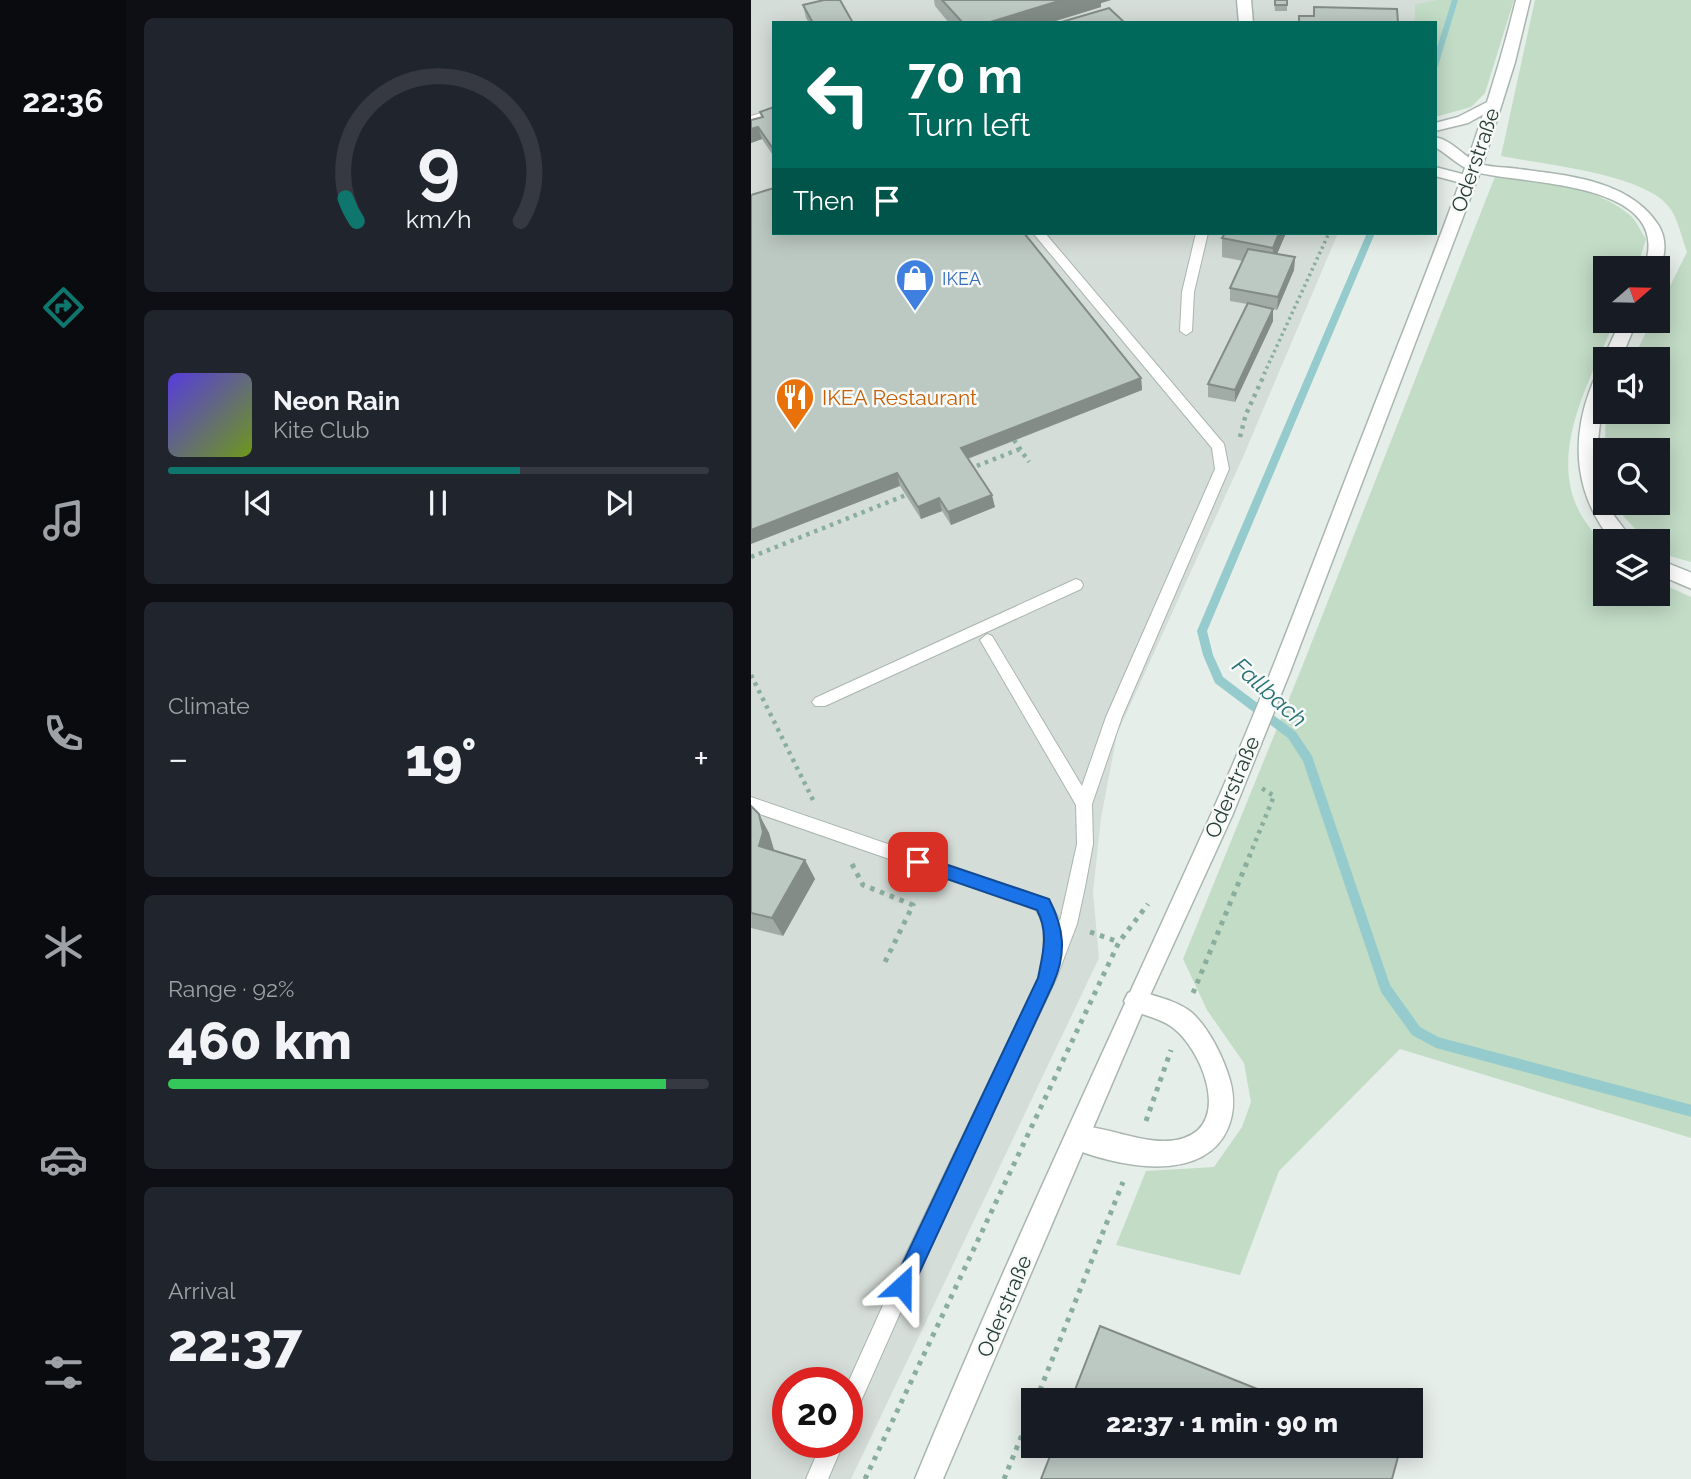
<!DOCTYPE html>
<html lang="en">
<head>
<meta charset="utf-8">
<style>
  body { margin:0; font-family:Raleway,sans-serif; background:#20242c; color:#f1f3f6; height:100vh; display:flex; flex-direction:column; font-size:26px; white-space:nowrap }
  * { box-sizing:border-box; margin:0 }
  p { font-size:23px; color:#9ea1a6 }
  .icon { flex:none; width:38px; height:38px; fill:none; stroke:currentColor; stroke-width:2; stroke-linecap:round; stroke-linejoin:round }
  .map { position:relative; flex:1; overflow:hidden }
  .sheet { display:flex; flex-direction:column; gap:18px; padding:18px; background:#0d0f14; width:625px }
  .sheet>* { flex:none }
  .guide { position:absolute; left:21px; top:21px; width:665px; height:214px; border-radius:0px; box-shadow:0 4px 18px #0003; background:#00695c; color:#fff; overflow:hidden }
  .needle { width:46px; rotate:70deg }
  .fabs { position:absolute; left:842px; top:256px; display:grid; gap:14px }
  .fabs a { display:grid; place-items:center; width:77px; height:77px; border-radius:0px; background:#171b24; box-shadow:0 4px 18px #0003; font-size:35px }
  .speed { position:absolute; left:21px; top:1367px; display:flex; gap:14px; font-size:35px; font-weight:700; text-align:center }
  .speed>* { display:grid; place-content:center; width:91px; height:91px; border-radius:50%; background:#171b24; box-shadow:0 4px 18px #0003; line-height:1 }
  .speed .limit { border:10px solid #d22; background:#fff; color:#111 }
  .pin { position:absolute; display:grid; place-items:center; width:60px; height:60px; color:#fff; margin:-30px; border-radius:14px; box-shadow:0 4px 10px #0006 }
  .me { position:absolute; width:77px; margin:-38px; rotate:24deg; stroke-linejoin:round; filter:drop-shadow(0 0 5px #0008) }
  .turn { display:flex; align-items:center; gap:24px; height:147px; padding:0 21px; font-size:32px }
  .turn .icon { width:91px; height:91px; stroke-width:2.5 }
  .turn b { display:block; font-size:49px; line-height:60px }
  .then { display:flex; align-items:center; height:66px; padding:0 21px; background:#0003; gap:14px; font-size:26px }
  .big { font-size:52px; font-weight:800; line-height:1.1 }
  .sheet .card { flex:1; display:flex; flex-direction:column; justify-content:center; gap:10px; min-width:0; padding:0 24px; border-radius:10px; background:#20242c }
  .sheet .dial { align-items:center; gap:0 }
  .dial svg { height:182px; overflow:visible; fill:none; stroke:#363941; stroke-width:7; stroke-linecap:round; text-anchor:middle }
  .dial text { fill:#f1f3f6; stroke:none }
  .song { display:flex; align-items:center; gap:21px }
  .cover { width:84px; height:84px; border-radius:10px; background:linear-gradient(135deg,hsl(250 70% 55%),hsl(80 70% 35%)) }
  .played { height:7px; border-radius:4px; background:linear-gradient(90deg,#0f766e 65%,#363941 65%) }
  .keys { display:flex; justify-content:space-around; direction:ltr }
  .heat { display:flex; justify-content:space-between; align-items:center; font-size:38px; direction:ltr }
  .charge { height:10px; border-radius:5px; background:linear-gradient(90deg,#34c759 92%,#363941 0) }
  .trip { position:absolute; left:270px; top:1388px; width:402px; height:70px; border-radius:0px; background:#171b24; box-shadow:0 4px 18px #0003; font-weight:800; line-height:70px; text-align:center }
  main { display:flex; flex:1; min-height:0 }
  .dock { display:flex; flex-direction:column; width:126px; justify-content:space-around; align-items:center; background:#090b0e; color:#9ea1a6 }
  .dock .icon { width:49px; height:49px }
  .dock .on { color:#0f766e }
  .dock b { font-size:32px; color:#f1f3f6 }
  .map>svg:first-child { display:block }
</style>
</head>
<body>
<main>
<nav class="dock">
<b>22:36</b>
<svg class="icon on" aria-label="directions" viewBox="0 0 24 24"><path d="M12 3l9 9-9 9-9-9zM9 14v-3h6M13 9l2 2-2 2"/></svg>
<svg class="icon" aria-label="music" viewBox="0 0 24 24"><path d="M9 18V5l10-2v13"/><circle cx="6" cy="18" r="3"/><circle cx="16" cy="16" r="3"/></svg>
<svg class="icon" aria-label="phone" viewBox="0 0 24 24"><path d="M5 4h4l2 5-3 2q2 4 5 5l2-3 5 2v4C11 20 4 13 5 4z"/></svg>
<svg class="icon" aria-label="climate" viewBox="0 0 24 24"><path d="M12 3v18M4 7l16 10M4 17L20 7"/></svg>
<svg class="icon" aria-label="car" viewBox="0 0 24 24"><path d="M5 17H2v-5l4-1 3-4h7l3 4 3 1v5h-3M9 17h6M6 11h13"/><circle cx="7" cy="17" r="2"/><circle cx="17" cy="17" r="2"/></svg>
<svg class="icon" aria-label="filters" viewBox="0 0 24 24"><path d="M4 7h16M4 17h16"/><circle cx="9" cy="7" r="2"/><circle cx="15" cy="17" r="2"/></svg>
</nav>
<section class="sheet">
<div class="card dial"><svg viewBox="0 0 100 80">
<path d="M14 69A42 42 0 1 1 86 69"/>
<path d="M14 69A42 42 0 0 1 9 59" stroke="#0f766e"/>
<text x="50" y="56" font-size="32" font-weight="700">9</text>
<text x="50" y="72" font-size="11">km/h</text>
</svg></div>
<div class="card">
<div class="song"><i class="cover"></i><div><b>Neon Rain</b><p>Kite Club</p></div></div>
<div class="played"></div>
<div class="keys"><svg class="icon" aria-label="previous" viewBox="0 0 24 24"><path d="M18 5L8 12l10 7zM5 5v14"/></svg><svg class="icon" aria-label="pause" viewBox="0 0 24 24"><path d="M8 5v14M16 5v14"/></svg><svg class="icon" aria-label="next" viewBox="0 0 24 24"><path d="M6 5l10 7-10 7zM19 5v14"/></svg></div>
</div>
<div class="card"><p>Climate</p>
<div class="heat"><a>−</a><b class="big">19°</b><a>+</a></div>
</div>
<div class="card"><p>Range · 92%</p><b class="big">460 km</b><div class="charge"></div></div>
<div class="card"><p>Arrival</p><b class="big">22:37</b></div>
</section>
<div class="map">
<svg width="941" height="1479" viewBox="0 0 941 1479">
  <rect width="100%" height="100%" fill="#e6eee9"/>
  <path fill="#d5ddd8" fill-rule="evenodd" d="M0,0H685L664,4L663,23H23V233H587L492,457L366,734L350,818L342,892L348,958L100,1479H0ZM37,1382H96V1442H37Z"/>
  <path fill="#c2dcc6" d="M685,0H763L734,93L720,107L684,117V23H663L664,4Z
    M784,0H940V562L908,553L906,541H896L873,517L863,502H906V450H854V477L853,473L855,411H906V359H882L901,320H906L907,310L936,252C931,239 927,218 918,207C894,174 790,164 750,156Z
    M745,174C789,182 844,185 880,216C886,222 890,232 895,239L886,268H854V320H864C834,393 781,478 854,544V593H906L907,582L940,597V1138L649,1049L528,1171L489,1275L365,1245L395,1171L463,1167L491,1127L500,1102L493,1063L456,1010L432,959L551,667Z"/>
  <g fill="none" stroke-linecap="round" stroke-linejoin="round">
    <path fill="#95cbcc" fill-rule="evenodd" d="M701,0H707L687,66L684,68V54Z
      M616,233H624L456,631L462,655L472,677L545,732L561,756L639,985L669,1027L687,1037L941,1105V1117L685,1048L661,1035L630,992L552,761L537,738L464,683L452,655L446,631Z"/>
    <g stroke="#a9b6af" stroke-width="2">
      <path id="service" d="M23,109V116L0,122V116Z
        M282,233H294L473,444L478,469L371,717L341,804L342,844L334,887L326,924L305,979L169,1268L103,1417L96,1420V1385L155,1254L288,977L295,958L292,952L293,925L285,910L0,811V797L297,899L309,921L326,844L325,805L229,640L236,634L241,636L331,786L355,717L464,469L461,448Z
        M445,233H457L443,292L441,331L435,335L429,331L431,292Z
        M325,579L330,581L332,585L330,589L74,706H64L61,702L64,698Z
        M71,1442H93L77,1479H55Z"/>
    </g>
    <g stroke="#a9b6af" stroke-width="3">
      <path id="minor" d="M486,0H500L502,23H488Z
        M744,98L751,102L749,105L717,123L684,131V123L707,117Z
        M684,137C703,141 713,158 730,164C741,168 756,167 768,169C815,175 880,180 908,226C916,240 915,258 906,272V268H893C926,180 772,185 725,172C709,168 698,155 684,147Z
        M684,167L723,177L726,180L718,185L684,176Z
        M870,320H886L870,359H854V361L852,359Z
        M854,369C854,415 837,455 854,500C860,515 873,526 881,541H861C825,496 819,444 839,390C843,381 844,372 854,369Z
        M906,559L941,573V589L906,574Z
        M385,990C402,996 425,1000 440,1012C456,1026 469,1051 476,1071C483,1090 485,1108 477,1128C452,1186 364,1166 318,1147L314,1138L318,1129C345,1118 396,1151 433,1138C481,1122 450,1048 421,1027C409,1018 391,1015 377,1009L373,1001L377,993Z"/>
    </g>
    <g stroke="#a9b6af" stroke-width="3">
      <path id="tertiary" d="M765,0H779L764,62L731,167L539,672L481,816L395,1004L192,1479H164C256,1256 359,1038 458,819C516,690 564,556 616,424C670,284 729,146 765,0Z"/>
    </g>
    <path stroke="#8aae9e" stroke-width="3.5" stroke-dasharray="2.5 3.5" stroke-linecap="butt" d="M513,374L578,233"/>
    <path stroke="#8aae9e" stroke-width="4.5" stroke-dasharray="3.5 5" stroke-linecap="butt" d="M489,437L495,414L514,373
      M263,440L278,462
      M218,469L269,449
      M0,557L155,495
      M0,675L62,800
      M498,857L523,796L509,787"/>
    <path stroke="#8aae9e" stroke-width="5" stroke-dasharray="4.5 6" stroke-linecap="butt" d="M101,864L112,885L162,905L134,962
      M339,932L368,942
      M442,993L499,855
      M395,1121L420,1050
      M285,1400L372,1182
      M114,1479L368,942L397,904
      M253,1479L282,1408"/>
    <use href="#service" fill="#fff" fill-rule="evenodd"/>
    <use href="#minor" fill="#fff" fill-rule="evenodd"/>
    <use href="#tertiary" fill="#fff" fill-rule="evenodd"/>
  </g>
  <path fill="#a2aca7" d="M183,0H360L350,3V7L298,23H198L184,6Z
    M523,0H536V11H524Z
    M52,5L102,23H58L55,18Z
    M23,107V157L11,139L0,143L10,117L9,112Z
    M0,195L390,378L391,390L217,459L244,507L200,525L191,511L170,519L149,486Z
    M474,233H535L526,254L544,257L543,270L526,310L522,309V321L484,402L457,397V384L496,304L479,301V288L492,261L471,257V238Z
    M0,806L18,833L23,850L54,860L64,879L32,936L0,928Z"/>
  <path fill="#848c88" d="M311,0H360L350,3V7L298,23H236Z
    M7,127L11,139L0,143V129Z
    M528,233H535L521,266L522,248Z
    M544,257L543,270L526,310L527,297Z
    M522,309V321L484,402V390Z
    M390,378L391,390L213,460L210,448Z
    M146,473L149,486L0,544V530Z
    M241,495L244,507L200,525L197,512Z
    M188,498L191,511L170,519L167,507Z
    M8,814L18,833L23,850L8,846Z
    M54,860L64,879L32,936L21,918Z"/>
  <path fill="#bcc8c2" stroke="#848c88" stroke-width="2" d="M73,0H89L102,23H62L52,5Z
    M191,0H311L236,23H212Z
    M524,0H536V5H524Z
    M563,7L646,9L647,23H548V16H563Z
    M358,8L374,23H307Z
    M23,107V150L7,127L0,129V120L12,117L9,112Z
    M23,188V233H273L390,378L210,448L241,495L197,512L188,498L167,507L146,473L0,530V195Z
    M474,233H528L522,248L471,238Z
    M497,249L544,257L527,297L479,288Z
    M497,303L522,309L484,390L457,384Z
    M0,806L8,814L12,832L8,846L54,860L21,918L0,913Z
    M349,1326L534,1400H320Z
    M303,1446H650L641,1479H290Z"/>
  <path fill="#1a73e8" stroke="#114b97" stroke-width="2" d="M167,855L298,899C313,928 316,953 302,984L159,1293L151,1296L144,1293L141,1286L287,978C292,953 298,933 286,910L161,867L158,862Z"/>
  <defs>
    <g id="shop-pin" transform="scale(2.0125)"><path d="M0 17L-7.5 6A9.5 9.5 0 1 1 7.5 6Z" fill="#3f7fe0" stroke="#f7faf8"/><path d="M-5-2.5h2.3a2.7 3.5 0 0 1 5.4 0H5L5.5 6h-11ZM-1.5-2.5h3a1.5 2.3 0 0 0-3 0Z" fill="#fff"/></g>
    <g id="restaurant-pin" transform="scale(2.0125)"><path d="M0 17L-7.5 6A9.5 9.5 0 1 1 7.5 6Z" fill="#e8710a" stroke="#f7faf8"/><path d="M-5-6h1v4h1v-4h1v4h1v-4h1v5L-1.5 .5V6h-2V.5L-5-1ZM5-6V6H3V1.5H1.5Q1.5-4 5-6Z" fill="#fff"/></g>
  </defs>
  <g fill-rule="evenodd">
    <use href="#shop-pin" x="164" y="278"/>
    <use href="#restaurant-pin" x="44" y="397"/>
  </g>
  <g text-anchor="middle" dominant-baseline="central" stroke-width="5" stroke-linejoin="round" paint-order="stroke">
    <g font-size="18" fill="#366cbe" stroke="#f7faf8" text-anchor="start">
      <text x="191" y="278">IKEA</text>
    </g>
    <g font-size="21" fill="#273e35" stroke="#f7faf8">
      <text transform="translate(724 160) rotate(-71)">Oderstraße</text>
      <text transform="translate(481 787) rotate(-67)">Oderstraße</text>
      <text transform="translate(253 1306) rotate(-67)">Oderstraße</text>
    </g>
    <g font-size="21" fill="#c56008" stroke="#f7faf8" text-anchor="start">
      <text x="71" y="397">IKEA Restaurant</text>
    </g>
    <g font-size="23" font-style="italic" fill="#277174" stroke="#f7faf8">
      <text transform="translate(519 692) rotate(42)">Fallbach</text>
    </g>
  </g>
</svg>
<div class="fabs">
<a><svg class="needle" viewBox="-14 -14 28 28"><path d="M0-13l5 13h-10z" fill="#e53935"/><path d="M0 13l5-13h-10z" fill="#9ea1a6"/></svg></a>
<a><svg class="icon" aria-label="sound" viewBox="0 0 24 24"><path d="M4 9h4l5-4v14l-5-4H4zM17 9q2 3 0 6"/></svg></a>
<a><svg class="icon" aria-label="search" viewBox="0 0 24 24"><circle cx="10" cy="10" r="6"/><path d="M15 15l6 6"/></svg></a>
<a><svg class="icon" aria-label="layers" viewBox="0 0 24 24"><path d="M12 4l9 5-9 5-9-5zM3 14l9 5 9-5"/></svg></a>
</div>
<div class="speed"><div class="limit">20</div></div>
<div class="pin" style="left:167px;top:862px;background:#d93025"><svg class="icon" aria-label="arrive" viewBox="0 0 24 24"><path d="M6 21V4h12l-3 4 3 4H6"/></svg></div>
<svg class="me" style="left:151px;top:1286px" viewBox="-20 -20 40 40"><path d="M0-17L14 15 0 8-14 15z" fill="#1a73e8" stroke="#fff" stroke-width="4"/></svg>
<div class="trip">22:37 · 1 min · 90 m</div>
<div class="guide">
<div class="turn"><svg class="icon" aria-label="left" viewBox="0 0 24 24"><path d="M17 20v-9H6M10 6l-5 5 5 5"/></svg><div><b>70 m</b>Turn left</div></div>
<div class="then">Then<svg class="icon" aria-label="arrive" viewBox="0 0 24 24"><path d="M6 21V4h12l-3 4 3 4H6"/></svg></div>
</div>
</div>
</main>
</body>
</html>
